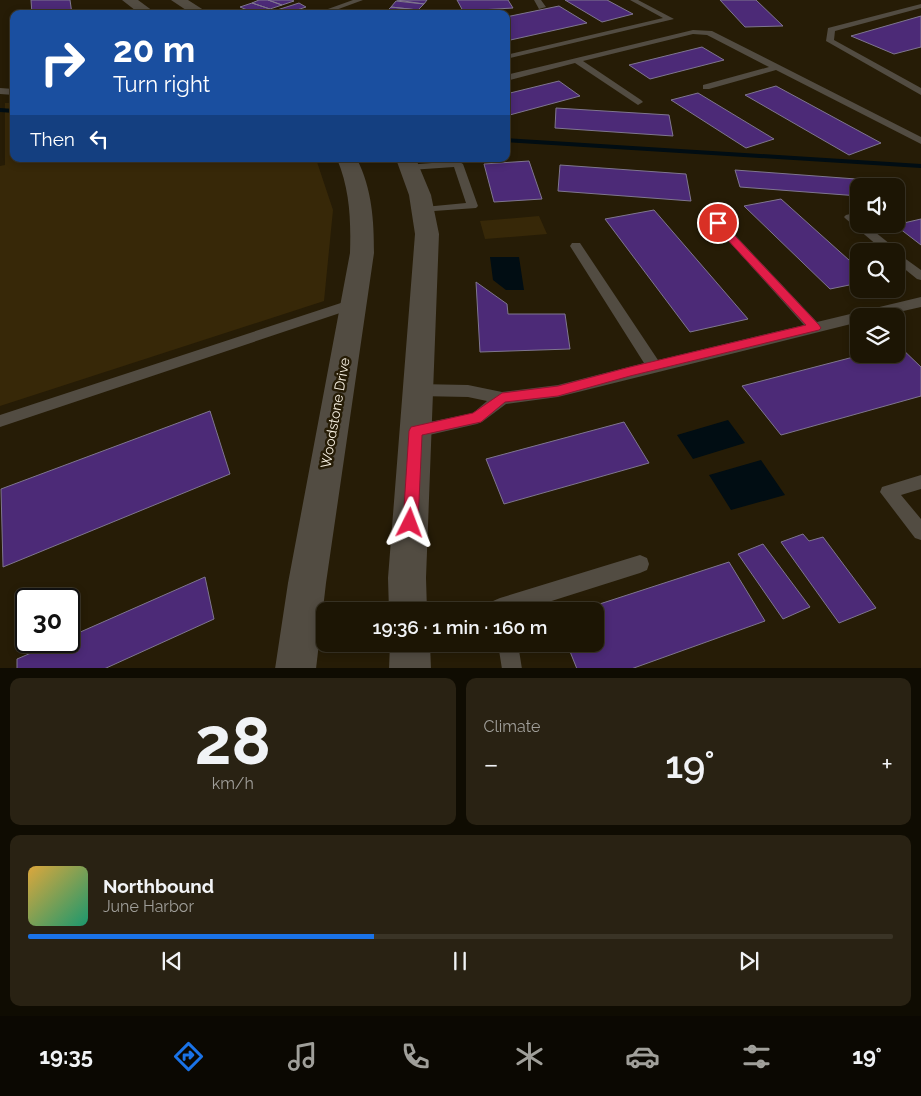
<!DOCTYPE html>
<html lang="en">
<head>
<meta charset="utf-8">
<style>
  body { margin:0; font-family:Raleway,sans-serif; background:#292213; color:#f1f3f6; height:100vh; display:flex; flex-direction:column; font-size:19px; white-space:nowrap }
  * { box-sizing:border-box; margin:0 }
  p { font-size:16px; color:#a09f9a }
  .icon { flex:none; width:28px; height:28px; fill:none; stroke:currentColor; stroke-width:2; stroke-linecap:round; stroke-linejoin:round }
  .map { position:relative; height:668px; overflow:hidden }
  .sheet { display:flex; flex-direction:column; gap:10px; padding:10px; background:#0f0c02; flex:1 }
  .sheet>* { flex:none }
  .top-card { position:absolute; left:10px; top:10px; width:500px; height:152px; border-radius:10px; box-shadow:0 2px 8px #0003,0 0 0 1px #3a3426; background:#1a4fa0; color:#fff; overflow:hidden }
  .fabs { position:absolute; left:850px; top:178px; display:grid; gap:10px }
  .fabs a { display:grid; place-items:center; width:55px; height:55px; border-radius:10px; background:#1c1504; box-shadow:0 2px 8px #0003,0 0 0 1px #3a3426; font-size:25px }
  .speed { position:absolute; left:15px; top:588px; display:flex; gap:10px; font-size:25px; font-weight:700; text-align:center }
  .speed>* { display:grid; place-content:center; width:65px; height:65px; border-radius:50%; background:#1c1504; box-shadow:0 2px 8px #0003,0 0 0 1px #3a3426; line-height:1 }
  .speed .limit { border:2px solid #111; border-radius:8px; background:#fff; color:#111 }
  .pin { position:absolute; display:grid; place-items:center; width:42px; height:42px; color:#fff; margin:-21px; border:2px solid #fff; border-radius:50%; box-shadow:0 1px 5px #0007 }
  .me { position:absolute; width:55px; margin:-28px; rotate:3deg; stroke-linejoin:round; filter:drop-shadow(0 0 4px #0008) }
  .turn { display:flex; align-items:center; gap:18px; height:105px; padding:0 20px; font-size:22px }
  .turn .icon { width:65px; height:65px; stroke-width:2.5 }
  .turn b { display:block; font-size:35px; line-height:42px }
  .then { display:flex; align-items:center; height:48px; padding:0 20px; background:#0003; gap:10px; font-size:19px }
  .big { font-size:38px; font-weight:600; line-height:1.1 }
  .sheet .tile { flex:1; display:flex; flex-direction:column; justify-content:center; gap:8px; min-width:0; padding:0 18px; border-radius:10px; background:#292213 }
  .sheet .dial { align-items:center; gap:0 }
  .dial b { font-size:65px; line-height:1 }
  .song { display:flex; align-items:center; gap:15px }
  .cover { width:60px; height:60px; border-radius:8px; background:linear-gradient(135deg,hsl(40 70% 55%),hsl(160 70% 35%)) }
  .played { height:5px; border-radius:2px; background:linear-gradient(90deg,#1a73e8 40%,#3a3426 40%) }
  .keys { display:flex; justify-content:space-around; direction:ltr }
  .heat { display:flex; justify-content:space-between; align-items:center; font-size:28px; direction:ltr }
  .sheet .tiles { flex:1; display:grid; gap:10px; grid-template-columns:1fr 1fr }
  .tile:last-child { grid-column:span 2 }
  .trip { position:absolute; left:316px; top:602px; width:288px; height:50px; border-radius:10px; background:#1c1504; box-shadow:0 2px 8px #0003,0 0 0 1px #3a3426; font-weight:600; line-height:50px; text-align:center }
  .tab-bar { display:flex; height:80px; justify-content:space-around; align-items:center; background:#0b0802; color:#a09f9a }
  .tab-bar .icon { width:35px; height:35px }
  .tab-bar .active { color:#1a73e8 }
  .tab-bar b { font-size:22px; color:#f1f3f6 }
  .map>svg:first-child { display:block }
</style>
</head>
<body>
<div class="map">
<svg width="921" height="669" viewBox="0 0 921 669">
  <rect width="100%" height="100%" fill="#261c06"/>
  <path fill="#372808" d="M5,103H14V159H316L333,210L324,301L0,406V166L5,165Z
    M539,216L547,234L485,239L480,221Z"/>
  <path fill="#010d13" d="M490,257H519L524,290H506L493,280Z
    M728,420L745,443L693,459L677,435Z
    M761,460L785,495L731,510L709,475Z"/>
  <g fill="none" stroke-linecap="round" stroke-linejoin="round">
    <path fill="#010d13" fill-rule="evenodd" d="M0,108L14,109V113L0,112Z
      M506,138L921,164V168L506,142Z"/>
  </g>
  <path fill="#4c2a77" stroke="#7f768f" d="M31,0H70L72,14H32Z
    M259,0H268L282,5L270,9L252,3Z
    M268,0H292L294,1L282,5Z
    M397,0H427L424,4Z
    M457,0H508L513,8L463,11Z
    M565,0H607L633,14L602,22Z
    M720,0H756L783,26L745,27Z
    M396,1L424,4L418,10L391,7Z
    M252,3L270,9L257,14L240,7Z
    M299,3L306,7L285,14L277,10Z
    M559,6L587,23L506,41V17Z
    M391,7L418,10L415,14L385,13Z
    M921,16V47L894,54L851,36Z
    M702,47L724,60L650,79L629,65Z
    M559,81L580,96L506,116V94Z
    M776,86L881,143L849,155L745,95Z
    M698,93L774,139L746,148L671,100Z
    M556,108L669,115L673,136L555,128Z
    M529,161L542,199L494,202L484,164Z
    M560,165L686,174L691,201L558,191Z
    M735,170L883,181L886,186H859V196L740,187Z
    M781,199L859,269V283L830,289L744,206Z
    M654,210L748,319L690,332L605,219Z
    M921,219V245L895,225Z
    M476,282L507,304L508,314H565L570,349L480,352Z
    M898,345L921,367V396L781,435L742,386L865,354H896V346Z
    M210,411L230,474L3,567L1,489Z
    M624,422L649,463L504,504L486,459Z
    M803,534L809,541L823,537L876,608L839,623L781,542Z
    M763,544L810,607L783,619L738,554Z
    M729,562L765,621L631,669H577L567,644H595V611H578Z
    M205,577L214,619L104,669H17V659L59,641H69V637Z"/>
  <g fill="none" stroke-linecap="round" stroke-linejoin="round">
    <path fill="#524c42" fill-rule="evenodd" d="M353,0H363L325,14H314Z
      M534,0H541L546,7L539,9Z
      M630,0H638L674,19L506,59V55L663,18Z
      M921,4V8L835,31L834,40L921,88V95L826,41L828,28Z
      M693,30L712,31L921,137V144L776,70L709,89H703V85L769,67L707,35L693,34L583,61L641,100L643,102L638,105L575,63L506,81V75Z
      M0,88L14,89V95L0,94Z
      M458,161L463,164L478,206L476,208L420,212L418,210L424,207L466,203L454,167L410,170L405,167L406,165Z
      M850,214L859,218V224H865L895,248L897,251L896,252L921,270V280L917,279L896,262V251H884L846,219L844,217L846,215Z
      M718,219L722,221L817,322L921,297V307L881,316H859V322L558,397L506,404L482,422L477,424L416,438L410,436L408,431L410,426L473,413L487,401L468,397L418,396L413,394L411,390L413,386L418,384L468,385L502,392L558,385L644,363L570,246L572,243H580L658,360L804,325L714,225L712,223L714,221Z
      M353,299L358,301L360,304L358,307L0,427V415Z
      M921,475V489L901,495L921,519V540L915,538L880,492L882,487Z
      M640,555L647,558L649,564L647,570L640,573L520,611H491L490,608L493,601L500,598Z
      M498,644H518L522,669H502Z"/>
    <path fill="#524c42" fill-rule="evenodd" d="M122,0H138L157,14H140Z
      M171,0H188L210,14H192Z
      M337,159H357C372,189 374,220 374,253L326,583L316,669H275L288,583L350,253C351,220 350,190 337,159Z
      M396,159H416L431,195L439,234L426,578L427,611H389L388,578L415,234L409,195Z
      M390,644H430L431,669H389Z"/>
  </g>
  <path fill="#e11d48" stroke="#92132f" d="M718,220L721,221L819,325L821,328L819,330L630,376L558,396L505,402L481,422L422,435L418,523L416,528L410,530L405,528L403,523L409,431L411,427L473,413L502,393L558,386L630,367L806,325L714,225L713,223Z"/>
  <g text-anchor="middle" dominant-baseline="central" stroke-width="5" stroke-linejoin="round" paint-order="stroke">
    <g font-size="14" fill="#fbf4e6" stroke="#261c06">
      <text transform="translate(335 413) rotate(-80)">Woodstone Drive</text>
    </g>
  </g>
</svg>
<div class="fabs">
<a><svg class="icon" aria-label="sound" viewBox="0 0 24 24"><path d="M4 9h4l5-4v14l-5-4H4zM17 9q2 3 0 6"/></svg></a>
<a><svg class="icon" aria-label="search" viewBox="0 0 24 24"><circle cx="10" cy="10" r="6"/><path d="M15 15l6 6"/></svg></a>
<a><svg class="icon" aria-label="layers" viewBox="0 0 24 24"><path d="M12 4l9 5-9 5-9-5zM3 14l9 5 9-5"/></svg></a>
</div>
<div class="speed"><div class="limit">30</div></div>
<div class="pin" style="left:718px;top:223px;background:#d93025"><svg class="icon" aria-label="arrive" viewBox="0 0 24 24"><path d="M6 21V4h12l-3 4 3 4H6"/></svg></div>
<svg class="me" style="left:410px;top:523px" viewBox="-20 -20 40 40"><path d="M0-17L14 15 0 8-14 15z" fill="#e11d48" stroke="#fff" stroke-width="4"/></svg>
<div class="trip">19:36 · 1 min · 160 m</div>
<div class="top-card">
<div class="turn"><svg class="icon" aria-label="right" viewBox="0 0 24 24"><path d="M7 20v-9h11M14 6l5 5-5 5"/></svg><div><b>20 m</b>Turn right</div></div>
<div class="then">Then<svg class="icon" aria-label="left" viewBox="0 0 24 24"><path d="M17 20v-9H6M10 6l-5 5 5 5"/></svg></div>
</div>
</div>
<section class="sheet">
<div class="tiles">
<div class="tile dial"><b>28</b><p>km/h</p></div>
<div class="tile"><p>Climate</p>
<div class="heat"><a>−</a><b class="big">19°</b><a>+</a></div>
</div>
<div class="tile">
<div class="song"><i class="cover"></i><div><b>Northbound</b><p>June Harbor</p></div></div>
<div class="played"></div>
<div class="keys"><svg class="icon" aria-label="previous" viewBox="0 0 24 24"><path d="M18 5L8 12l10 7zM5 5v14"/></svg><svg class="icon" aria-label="pause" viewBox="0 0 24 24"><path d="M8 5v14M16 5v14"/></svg><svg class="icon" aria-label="next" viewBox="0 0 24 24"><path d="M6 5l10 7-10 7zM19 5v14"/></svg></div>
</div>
</div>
</section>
<nav class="tab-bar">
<b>19:35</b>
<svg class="icon active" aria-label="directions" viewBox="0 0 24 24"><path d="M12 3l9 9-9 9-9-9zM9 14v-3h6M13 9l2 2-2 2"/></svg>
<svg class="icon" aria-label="music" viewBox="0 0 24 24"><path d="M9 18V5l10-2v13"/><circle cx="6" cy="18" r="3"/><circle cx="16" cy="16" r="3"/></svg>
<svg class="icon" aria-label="phone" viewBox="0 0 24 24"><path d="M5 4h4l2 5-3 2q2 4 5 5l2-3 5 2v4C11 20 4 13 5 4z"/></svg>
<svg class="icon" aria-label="climate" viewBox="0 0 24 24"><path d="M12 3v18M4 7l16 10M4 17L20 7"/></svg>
<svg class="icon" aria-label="car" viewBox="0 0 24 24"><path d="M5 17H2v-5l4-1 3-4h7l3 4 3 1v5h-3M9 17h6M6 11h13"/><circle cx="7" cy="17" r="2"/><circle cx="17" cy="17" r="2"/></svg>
<svg class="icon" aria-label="filters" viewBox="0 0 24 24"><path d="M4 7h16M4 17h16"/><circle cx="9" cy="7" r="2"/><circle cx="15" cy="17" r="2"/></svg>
<b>19°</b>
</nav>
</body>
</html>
